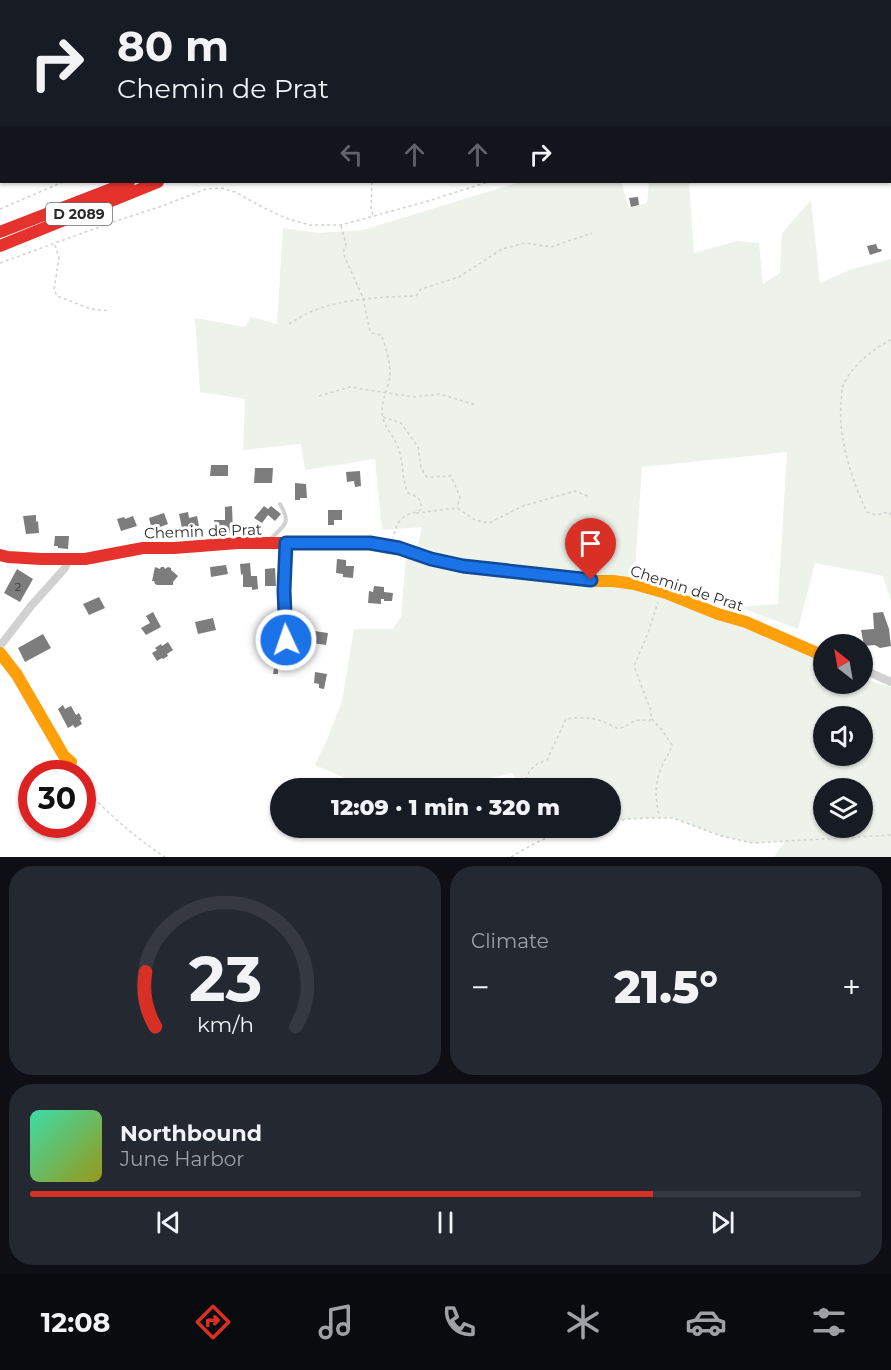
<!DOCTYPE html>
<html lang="en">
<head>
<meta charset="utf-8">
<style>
  body { margin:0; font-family:Montserrat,sans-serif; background:#242831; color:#f1f3f6; height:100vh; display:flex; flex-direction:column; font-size:22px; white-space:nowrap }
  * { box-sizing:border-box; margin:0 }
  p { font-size:20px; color:#9ea1a6 }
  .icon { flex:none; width:33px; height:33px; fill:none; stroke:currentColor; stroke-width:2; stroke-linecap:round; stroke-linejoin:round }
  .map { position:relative; height:857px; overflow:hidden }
  .side { display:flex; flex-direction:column; gap:9px; padding:9px; background:#0d0f14; flex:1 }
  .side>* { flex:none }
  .hud { position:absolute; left:0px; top:0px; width:891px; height:183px; box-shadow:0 2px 4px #0004; background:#171b24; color:#f1f3f6; overflow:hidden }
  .needle { width:39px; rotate:329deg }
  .tools { position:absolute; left:813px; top:634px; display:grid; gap:12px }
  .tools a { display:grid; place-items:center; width:60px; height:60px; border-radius:50%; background:#171b24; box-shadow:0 2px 4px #0004; font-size:30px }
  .speed { position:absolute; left:18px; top:760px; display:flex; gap:12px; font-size:30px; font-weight:700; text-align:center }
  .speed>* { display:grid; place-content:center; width:78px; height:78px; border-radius:50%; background:#171b24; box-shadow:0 2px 4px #0004; line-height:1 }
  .speed .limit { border:9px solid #d22; background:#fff; color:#111 }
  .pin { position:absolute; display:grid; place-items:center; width:51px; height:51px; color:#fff; margin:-62px -26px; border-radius:50% 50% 50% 0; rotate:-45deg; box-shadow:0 0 6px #0007 }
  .pin .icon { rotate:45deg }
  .me { position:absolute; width:66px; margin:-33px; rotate:357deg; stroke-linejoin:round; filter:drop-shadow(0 0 4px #0008) }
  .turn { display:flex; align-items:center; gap:21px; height:126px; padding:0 18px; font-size:27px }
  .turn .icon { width:78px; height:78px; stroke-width:2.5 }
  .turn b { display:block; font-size:42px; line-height:51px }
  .lanes { display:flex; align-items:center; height:57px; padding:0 18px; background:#0003; justify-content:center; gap:30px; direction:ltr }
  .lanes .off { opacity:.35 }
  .big { font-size:45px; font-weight:800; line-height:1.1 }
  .side .tile { flex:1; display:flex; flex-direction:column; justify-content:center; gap:9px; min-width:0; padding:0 21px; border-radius:24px; background:#242831 }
  .side .dial { align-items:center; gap:0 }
  .dial svg { height:156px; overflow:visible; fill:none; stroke:#363941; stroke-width:7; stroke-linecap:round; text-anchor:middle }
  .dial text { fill:#f1f3f6; stroke:none }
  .song { display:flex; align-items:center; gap:18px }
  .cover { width:72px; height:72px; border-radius:9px; background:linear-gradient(135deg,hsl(160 70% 55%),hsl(60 70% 35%)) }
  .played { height:6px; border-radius:3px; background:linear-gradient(90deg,#d93025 75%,#363941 75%) }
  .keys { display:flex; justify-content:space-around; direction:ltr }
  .heat { display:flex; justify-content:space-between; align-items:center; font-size:33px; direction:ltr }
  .side .tiles { flex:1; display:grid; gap:9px; grid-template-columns:1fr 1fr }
  .tile:last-child { grid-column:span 2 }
  .trip { position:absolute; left:270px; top:778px; width:351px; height:60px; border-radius:30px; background:#171b24; box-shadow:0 2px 4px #0004; font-weight:800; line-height:60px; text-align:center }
  .tab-bar { display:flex; height:96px; justify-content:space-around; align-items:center; background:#090b0e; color:#9ea1a6 }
  .tab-bar .icon { width:42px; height:42px }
  .tab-bar .active { color:#d93025 }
  .tab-bar b { font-size:27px; color:#f1f3f6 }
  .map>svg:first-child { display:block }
</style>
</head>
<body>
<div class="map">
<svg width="891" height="857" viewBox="0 0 891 857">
  <rect width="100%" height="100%" fill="#fff"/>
  <path fill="#edf2eb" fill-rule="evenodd" d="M0,0H370L372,1L2,2L1,15L0,13Z
    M520,182H621L629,208L647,203L649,182H689L694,253L737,241L759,243L763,284L780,273L782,233L811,200L820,283L852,269L891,259V601L883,576L815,563L798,629L739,607L778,604L787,452L642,467L634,584L823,656L824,684H862L863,679L891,687V857H774L785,841L753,843L721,836L673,818H648L628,819L611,822L610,789H526L512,773L445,789H371L315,765L329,735L342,701L354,629H393L401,617L406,558L416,553L422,527L382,530L375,459L305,470L301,444L243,450L245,399L200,392L195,318L245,327L251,317L277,324L283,228L317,233L363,230ZM824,717H862V756H824ZM824,789H862V828H824Z"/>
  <path fill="#7d7d7d" d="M638,197L639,205L631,207L629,198Z
    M876,244L878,249H881L882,251L870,255L867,246Z
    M211,465H228V476H210Z
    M255,468H273L272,483H254Z
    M360,471L361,486L355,487L354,481L347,482L346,472Z
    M295,483L306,484L307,498H300V500H295Z
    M232,506L233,532L226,533V531H215L214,520H225V507Z
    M264,506L268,509L271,506L281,514L275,521L268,515L262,523L254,518Z
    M328,510H342V520H334V525H328Z
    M188,512L189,518L197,516L199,526L188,529L187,527L182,528L179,514Z
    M164,513L168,524L152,530L149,518Z
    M36,515V522L38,521L39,533L26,534L23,516Z
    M133,516L137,526L121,531L117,519L124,517L125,519Z
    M55,536H69L68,549L58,548V546H54Z
    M337,559L346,560V566H354L353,578L343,577V574L336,573Z
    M250,563L251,576H257L258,589L252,590V587H243V574L241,575L240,564Z
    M226,565L228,574L211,577L210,567Z
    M155,567L160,569L161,567H164L165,569L168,567L171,568V570L178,576L173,582V585H157L155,584L154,581H152Z
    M275,568L276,586H265V569Z
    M17,569L33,579L20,602L4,593Z
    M374,586L384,587V592L393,593L392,601H384V599H381V604L368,603L369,591L373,592Z
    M99,597L105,608L89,615L83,604Z
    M153,612L161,627L146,635L141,628L150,623L146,616Z
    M883,612L889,629L891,646L880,648L875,645L864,646L861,630L874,629L873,613Z
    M213,618L216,630L198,634L195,622Z
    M307,630L328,633L326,645L306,642Z
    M43,634L51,648L25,662L18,648Z
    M168,642L173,650L167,654L168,656L163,659L162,658L157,661L152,653L157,650L155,648L161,644L162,646Z
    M276,658H281V668H278V674H273Z
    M315,672L327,674L324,689L319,688V684L314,683Z
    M63,705L65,709L71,706L76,715L79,713L82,719L80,720L82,724L75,728L73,725L68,728L58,709Z"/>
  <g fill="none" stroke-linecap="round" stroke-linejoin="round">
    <path stroke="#d1d1d1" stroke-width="1.5" stroke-dasharray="3 3" stroke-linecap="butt" d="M92,0L93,2
      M129,0L130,2
      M434,2L437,0
      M557,2L559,0
      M890,20L891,19
      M372,182L371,209L373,215
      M0,209L63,182
      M341,226L346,244L343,253L363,298L369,327L371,333L381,335C387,349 393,370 388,385C385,395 382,402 382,413C382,424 394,436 398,447C404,462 401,478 408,493C417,496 422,499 421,509C416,514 412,512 407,515C397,520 396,528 393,538
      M55,245L59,258L54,290L57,296L91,309L110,311
      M0,263L113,222L162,206L206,189L221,188L235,192L264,208L288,219L310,225H341L425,202L488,182
      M289,324C296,320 303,315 310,312C344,298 380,297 416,296L421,289L459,277L502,249L525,243L551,247L592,233
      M891,340C873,348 847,370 842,389C841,393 842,399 841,403C838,437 852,482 867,512L876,515L889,512L891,515
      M319,396L350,387L413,397L440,394L476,405
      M383,417L401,423L418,447L421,468L427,477L451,476L460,497L457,508
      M416,513L457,508L475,520L489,523L523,506L575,491L590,497
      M652,719L662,730L672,745C670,753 665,758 662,766C654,785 655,799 660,818
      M82,785C106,812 134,837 165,857
      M534,789L526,779C530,768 535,764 547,760L566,719C578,717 592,717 604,722C608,723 613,727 617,728C627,730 631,716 649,721L651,719V711L634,666L648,633L658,602
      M610,822L628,819L648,818H673L721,836L753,843L891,835
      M511,857C531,845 554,832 578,828"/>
    <path stroke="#d1d1d1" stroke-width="4" d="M270,540C282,525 293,526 280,504"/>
    <path stroke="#d1d1d1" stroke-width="8" d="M286,543L284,590L286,640
      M0,646L31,606L65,568L69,559
      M862,669L891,682"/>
    <path stroke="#ff9f0a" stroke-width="12" d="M333,543H370L399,548L431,559L463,566L591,581H613L634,584L666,593L718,614L746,622L824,656
      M0,653L17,675L64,756L71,762"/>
    <path stroke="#e5322d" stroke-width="12" d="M468,2L470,0
      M488,2L490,0
      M0,232L129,182
      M0,246L158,182
      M0,555L8,557L41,559H85L143,548H174L238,543H333"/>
  </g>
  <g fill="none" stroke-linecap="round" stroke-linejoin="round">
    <g stroke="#114b97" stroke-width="15">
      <path id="route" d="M286,640L284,590L286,543H370L399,548L431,559L463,566L591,580"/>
    </g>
    <use href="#route" stroke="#1a73e8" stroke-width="10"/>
  </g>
  <g text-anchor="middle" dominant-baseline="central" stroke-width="6" stroke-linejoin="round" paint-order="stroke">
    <g font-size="12" fill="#404040">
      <text x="18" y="586">2</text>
    </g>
    <rect fill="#fff" stroke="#6b6b6b" stroke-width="1.5" x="46" y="203" width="66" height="22" rx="4.5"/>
    <g font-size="14" font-weight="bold" fill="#2c2c2c">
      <text x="79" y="214">D 2089</text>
    </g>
    <g font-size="15" fill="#2c2c2c" stroke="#fff">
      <text transform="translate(203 531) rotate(-2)">Chemin de Prat</text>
      <text transform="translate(687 588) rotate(18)">Chemin de Prat</text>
    </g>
  </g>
</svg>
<div class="tools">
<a><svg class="needle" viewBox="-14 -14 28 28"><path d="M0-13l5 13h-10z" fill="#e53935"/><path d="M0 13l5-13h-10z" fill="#9ea1a6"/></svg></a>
<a><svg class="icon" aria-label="sound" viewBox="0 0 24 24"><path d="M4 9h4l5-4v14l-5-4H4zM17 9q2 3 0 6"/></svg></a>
<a><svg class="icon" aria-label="layers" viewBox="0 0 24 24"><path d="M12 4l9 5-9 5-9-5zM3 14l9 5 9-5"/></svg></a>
</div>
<div class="speed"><div class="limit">30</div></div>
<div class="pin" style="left:591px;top:580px;background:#d93025"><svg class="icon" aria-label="arrive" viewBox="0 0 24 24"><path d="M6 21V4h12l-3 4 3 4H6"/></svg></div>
<svg class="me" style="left:286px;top:640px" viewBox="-20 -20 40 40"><circle r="17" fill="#1a73e8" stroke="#fff" stroke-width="3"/><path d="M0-11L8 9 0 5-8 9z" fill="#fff"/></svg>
<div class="trip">12:09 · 1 min · 320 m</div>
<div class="hud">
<div class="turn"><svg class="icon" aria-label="right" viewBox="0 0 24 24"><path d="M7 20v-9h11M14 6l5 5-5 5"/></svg><div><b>80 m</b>Chemin de Prat</div></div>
<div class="lanes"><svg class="icon off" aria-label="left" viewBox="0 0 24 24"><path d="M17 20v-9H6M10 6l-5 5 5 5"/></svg><svg class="icon off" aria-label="ahead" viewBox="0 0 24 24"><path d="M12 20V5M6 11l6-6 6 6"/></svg><svg class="icon off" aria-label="ahead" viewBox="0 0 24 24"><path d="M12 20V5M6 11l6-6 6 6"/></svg><svg class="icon" aria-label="right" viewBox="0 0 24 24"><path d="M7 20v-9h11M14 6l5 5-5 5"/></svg></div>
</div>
</div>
<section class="side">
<div class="tiles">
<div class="tile dial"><svg viewBox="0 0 100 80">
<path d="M14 69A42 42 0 1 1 86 69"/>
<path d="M14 69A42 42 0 0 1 9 41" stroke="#d93025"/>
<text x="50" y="56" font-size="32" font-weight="700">23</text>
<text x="50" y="72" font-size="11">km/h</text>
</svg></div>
<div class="tile"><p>Climate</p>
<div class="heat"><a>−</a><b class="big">21.5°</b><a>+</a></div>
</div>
<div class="tile">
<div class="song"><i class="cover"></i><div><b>Northbound</b><p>June Harbor</p></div></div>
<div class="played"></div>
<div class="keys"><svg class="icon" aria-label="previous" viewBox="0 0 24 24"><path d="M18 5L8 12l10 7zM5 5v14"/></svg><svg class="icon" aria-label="pause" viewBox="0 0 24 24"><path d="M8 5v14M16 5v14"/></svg><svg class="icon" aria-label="next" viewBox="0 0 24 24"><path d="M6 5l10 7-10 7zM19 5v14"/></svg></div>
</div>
</div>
</section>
<nav class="tab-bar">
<b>12:08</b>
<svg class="icon active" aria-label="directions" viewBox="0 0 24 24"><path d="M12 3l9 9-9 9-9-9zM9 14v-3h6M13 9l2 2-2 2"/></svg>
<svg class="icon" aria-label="music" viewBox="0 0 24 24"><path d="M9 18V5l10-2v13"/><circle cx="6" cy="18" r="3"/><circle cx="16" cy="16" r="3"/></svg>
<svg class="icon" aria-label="phone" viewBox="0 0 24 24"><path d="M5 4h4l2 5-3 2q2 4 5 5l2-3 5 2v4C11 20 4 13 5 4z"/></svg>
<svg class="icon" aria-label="climate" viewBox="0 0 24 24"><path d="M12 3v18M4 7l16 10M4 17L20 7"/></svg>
<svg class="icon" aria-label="car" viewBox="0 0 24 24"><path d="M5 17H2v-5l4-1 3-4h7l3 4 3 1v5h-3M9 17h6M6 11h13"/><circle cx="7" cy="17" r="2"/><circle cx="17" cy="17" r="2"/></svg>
<svg class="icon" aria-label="filters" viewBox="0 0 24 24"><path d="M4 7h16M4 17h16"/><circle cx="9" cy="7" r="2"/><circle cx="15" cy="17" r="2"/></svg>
</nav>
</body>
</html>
